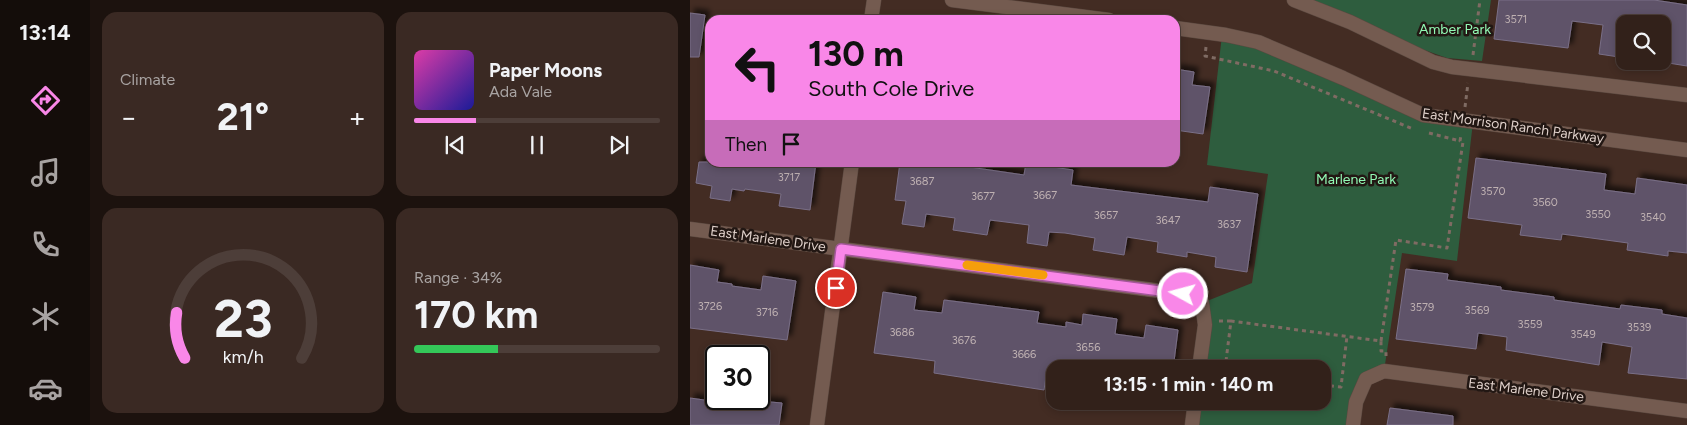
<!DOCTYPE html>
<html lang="en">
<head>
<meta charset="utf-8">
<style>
  body { margin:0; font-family:Figtree,sans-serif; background:#3a2923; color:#f1f3f6; height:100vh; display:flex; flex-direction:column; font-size:19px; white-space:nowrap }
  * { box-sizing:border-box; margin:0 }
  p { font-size:16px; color:#a8a3a2 }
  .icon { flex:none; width:28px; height:28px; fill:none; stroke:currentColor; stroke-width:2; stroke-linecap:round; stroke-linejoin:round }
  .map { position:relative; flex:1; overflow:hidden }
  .sheet { display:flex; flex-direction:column; gap:12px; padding:12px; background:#1c120e; width:600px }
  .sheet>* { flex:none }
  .hud { position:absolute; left:15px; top:15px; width:475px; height:152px; border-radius:15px; box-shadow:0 2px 8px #0003,0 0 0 1px #4d3e39; background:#f987e8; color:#111; overflow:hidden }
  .tools { position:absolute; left:926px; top:15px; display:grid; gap:10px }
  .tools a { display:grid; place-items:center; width:55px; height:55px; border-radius:10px; background:#32211a; box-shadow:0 2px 8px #0003,0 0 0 1px #4d3e39; font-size:25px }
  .speed { position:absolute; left:15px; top:345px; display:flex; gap:10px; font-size:25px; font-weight:700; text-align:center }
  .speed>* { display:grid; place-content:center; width:65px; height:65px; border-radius:50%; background:#32211a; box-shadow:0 2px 8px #0003,0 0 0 1px #4d3e39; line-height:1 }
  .speed .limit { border:2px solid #111; border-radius:8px; background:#fff; color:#111 }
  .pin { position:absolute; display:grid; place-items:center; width:42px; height:42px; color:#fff; margin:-21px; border:2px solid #fff; border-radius:50%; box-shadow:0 1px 5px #0007 }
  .me { position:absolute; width:55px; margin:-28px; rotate:277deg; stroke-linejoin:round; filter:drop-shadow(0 0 4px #0008) }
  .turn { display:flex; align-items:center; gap:18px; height:105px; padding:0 20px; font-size:22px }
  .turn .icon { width:65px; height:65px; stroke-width:2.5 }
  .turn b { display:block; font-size:35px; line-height:42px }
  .then { display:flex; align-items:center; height:48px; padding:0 20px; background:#0003; gap:10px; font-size:19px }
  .big { font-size:38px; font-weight:700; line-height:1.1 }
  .sheet .tile { flex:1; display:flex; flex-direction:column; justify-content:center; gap:8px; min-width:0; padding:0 18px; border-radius:15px; background:#3a2923 }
  .sheet .dial { align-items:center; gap:0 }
  .dial svg { height:130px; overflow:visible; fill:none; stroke:#4d3e39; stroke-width:7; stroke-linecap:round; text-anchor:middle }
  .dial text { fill:#f1f3f6; stroke:none }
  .song { display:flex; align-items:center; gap:15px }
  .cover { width:60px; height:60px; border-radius:8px; background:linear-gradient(135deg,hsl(320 70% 55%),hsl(240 70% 35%)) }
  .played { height:5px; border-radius:2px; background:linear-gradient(90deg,#f987e8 25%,#4d3e39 25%) }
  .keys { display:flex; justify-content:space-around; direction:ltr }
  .heat { display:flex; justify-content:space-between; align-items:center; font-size:28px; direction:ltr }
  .charge { height:8px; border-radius:4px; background:linear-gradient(90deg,#34c759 34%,#4d3e39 0) }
  .sheet .tiles { flex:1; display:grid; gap:12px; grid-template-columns:repeat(2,1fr) }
  .trip { position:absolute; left:356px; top:360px; width:285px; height:50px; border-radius:15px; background:#32211a; box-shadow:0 2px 8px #0003,0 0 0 1px #4d3e39; font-weight:700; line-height:50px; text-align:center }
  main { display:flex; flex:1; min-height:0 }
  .tab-bar { display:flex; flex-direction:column; width:90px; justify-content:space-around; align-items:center; background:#140d0a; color:#a8a3a2 }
  .tab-bar .icon { width:35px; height:35px }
  .tab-bar .on { color:#f987e8 }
  .tab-bar b { font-size:22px; color:#f1f3f6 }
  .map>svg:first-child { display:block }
</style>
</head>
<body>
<main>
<nav class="tab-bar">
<b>13:14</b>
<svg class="icon on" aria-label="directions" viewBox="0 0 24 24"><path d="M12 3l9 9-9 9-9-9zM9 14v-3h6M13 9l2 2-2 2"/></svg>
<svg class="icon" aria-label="music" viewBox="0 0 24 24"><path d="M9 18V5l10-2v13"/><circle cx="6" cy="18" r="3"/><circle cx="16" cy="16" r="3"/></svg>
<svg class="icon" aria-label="phone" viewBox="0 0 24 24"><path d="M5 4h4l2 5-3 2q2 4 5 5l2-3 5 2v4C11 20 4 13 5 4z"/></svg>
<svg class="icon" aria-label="climate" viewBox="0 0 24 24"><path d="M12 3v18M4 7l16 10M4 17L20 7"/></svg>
<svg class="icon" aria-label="car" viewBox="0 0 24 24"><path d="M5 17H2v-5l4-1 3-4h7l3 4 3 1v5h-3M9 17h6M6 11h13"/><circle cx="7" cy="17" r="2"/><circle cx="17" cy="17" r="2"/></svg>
</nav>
<section class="sheet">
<div class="tiles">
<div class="tile"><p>Climate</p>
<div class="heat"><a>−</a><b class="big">21°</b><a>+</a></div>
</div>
<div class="tile">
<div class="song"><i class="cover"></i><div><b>Paper Moons</b><p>Ada Vale</p></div></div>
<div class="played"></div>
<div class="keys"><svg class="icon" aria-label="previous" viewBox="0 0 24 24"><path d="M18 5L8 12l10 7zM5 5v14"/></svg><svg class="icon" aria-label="pause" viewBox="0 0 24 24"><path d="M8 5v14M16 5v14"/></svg><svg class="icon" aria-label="next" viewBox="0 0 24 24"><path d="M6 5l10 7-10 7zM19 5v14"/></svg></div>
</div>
<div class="tile dial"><svg viewBox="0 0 100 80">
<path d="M14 69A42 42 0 1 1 86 69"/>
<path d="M14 69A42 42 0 0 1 9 41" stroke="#f987e8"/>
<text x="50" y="56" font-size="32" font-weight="700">23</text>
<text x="50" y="72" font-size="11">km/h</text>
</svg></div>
<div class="tile"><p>Range · 34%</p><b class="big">170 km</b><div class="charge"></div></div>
</div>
</section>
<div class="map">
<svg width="997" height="425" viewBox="0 0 997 425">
  <defs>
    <filter id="shadow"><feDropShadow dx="4.5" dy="-4.5" stdDeviation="2.5" flood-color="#0009"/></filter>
  </defs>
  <rect width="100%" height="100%" fill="#432c23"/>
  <path fill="#2e5d3e" d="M621,0H801L792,61L757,58L709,41Z
    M532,35L733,115L783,122L767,261L712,253L694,371L676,379L663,425H502L505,401H632V369H510L512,303L562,283L578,174L517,165Z"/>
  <path fill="#5e5369" stroke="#7a6f87" filter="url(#shadow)" d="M809,0H964L997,5V66L972,62V24H935V56L929,57L909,54L913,25L882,21L878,48L804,39Z
    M0,13L15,15L9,57H0Z
    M485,69L504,72L502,85L520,87L513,134L485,130Z
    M786,158L916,174L914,190L945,194L947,178L997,185V253L978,251V256L937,250L938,243L872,234L871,240L830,235L832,225L778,218Z
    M9,162H126L120,210L89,206L91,194L55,189L54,191L42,189L40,201L20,198L22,186L6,183Z
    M210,162H259V164L334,175L336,163L383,170L381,185L518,202L520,187L568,194L557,272L525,267L526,257L497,252V257L467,252L468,242L437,237L434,255L403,250L405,238L375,233L359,232L357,246L337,243L339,225L300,220L297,235L263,230L265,218L236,214L234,227L212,224L216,201L205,200Z
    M0,265L29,270L27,282L42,284V286L71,290L73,276L106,281L97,340L0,328Z
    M716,269L758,274L757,280L811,287V290L864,297V300L930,309L931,305L972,310V314L997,318V379L938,373L942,347L912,342L909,365L816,350L817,337L788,333L786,349L706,339Z
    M193,292L226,297L224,310L252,313L254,300L349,312L347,323L376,327V322L392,325L393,314L427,319L425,334L454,338L456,325L488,330L483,369H357L354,390L244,373L245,361L184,353Z
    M0,398L42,404L43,399L92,403L89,425H0Z
    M700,408L763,416V425H697Z"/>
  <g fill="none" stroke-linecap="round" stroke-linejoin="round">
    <g stroke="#5b4940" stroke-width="15">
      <path id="minor" d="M181,20L184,0
        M0,229L493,294L512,303L515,325L509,369
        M127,425L162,162
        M502,425L505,401
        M663,425L666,402L676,379L694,371L997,411"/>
    </g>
    <g stroke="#5b4940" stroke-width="15">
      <path id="tertiary" d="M262,0L419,20
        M604,0L660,22L743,62L762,67L997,95
        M485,28L536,35L568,42L653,78L733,115L997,150"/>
    </g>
    <path stroke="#7f6b63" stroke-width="3" stroke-dasharray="4 4" stroke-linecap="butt" d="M516,47L515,56L584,71L723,129
      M783,55L790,0
      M775,107L778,83
      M739,133L770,141
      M529,321H541
      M691,341L706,240L757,248L773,142L770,141L771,135
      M535,369L541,321L691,341V351H696V356
      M632,385L651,387L657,336"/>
    <use href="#minor" stroke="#745b50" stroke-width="14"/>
    <use href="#tertiary" stroke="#745b50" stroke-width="14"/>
  </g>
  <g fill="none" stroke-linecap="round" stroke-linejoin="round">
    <g stroke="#a25897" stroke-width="12">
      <path id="route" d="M146,288L151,249L493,294"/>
    </g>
    <use href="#route" stroke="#f987e8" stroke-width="9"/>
    <path stroke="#f59e0b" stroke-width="9" d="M277,265L353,275"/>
  </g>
  <g text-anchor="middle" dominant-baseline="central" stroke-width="5" stroke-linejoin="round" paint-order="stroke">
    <g font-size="11" fill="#bfb1b2">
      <text x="826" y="19">3571</text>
      <text x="99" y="177">3717</text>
      <text x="232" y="181">3687</text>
      <text x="803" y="191">3570</text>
      <text x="355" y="195">3667</text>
      <text x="293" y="196">3677</text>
      <text x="855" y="202">3560</text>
      <text x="908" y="214">3550</text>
      <text x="416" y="215">3657</text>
      <text x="963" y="217">3540</text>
      <text x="478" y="220">3647</text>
      <text x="539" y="224">3637</text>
      <text x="20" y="306">3726</text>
      <text x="732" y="307">3579</text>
      <text x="787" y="310">3569</text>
      <text x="77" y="312">3716</text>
      <text x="840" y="324">3559</text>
      <text x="949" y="327">3539</text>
      <text x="212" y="332">3686</text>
      <text x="893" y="334">3549</text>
      <text x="274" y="340">3676</text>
      <text x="398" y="347">3656</text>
      <text x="334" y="354">3666</text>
    </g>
    <g font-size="14" fill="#92f9b4" stroke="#221713">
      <text x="765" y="29">Amber Park</text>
      <text x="666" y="179">Marlene Park</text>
    </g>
    <g font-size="14" fill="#dfd0ca" stroke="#221713">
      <text transform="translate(823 126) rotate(8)">East Morrison Ranch Parkway</text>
      <text transform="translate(78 239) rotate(8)">East Marlene Drive</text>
      <text transform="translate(836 390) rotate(7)">East Marlene Drive</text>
    </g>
  </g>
</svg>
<div class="tools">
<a><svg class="icon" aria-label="search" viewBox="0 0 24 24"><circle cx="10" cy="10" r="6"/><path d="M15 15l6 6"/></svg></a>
</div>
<div class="speed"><div class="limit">30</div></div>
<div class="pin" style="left:146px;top:288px;background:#d93025"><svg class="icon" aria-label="arrive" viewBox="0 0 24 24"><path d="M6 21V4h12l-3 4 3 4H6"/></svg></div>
<svg class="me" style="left:493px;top:294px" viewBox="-20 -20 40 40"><circle r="17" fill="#f987e8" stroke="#fff" stroke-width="3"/><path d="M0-11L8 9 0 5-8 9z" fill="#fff"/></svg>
<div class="trip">13:15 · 1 min · 140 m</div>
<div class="hud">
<div class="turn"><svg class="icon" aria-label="left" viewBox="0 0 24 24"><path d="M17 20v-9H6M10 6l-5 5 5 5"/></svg><div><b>130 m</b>South Cole Drive</div></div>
<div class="then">Then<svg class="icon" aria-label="arrive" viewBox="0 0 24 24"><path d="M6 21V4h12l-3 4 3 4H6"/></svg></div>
</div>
</div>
</main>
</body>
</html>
